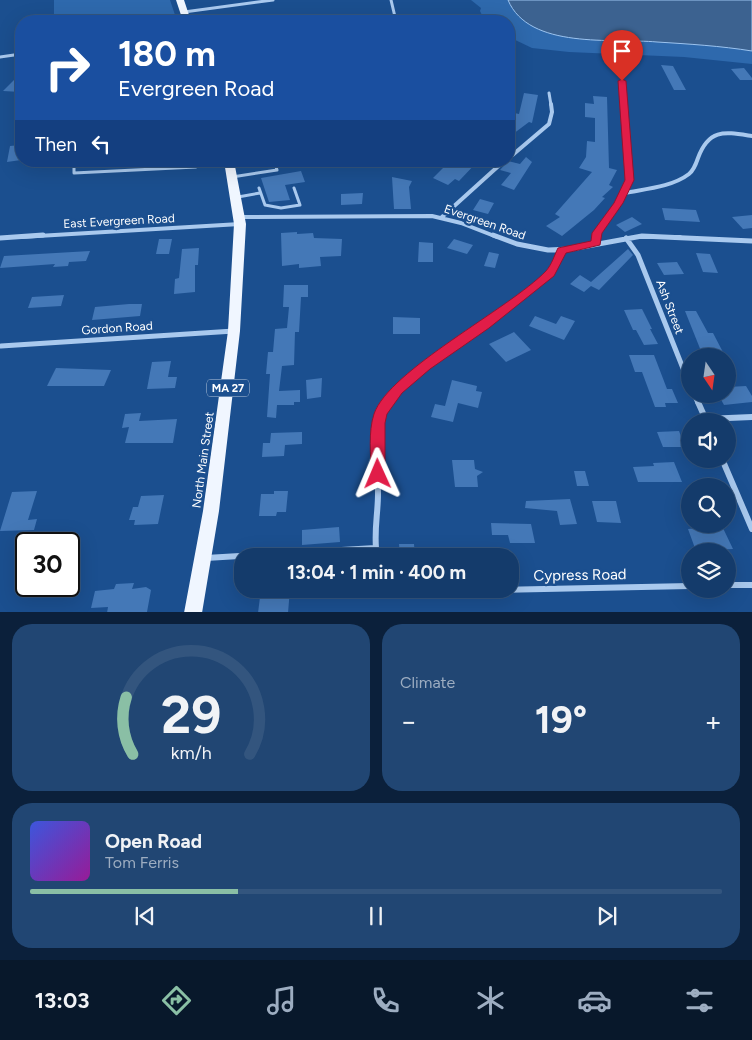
<!DOCTYPE html>
<html lang="en">
<head>
<meta charset="utf-8">
<style>
  body { margin:0; font-family:Figtree,sans-serif; background:#214673; color:#f1f3f6; height:100vh; display:flex; flex-direction:column; font-size:19px; white-space:nowrap }
  * { box-sizing:border-box; margin:0 }
  p { font-size:16px; color:#9dadc1 }
  .icon { flex:none; width:28px; height:28px; fill:none; stroke:currentColor; stroke-width:2; stroke-linecap:round; stroke-linejoin:round }
  .map { position:relative; height:612px; overflow:hidden }
  .details { display:flex; flex-direction:column; gap:12px; padding:12px; background:#0b203b; flex:1 }
  .details>* { flex:none }
  .top-card { position:absolute; left:15px; top:15px; width:500px; height:152px; border-radius:20px; box-shadow:0 5px 20px #0002,0 0 0 1px #33557e; background:#1a4fa0; color:#fff; overflow:hidden }
  .needle { width:32px; rotate:167deg }
  .fabs { position:absolute; left:681px; top:348px; display:grid; gap:10px }
  .fabs a { display:grid; place-items:center; width:55px; height:55px; border-radius:50%; background:#143b6b; box-shadow:0 5px 20px #0002,0 0 0 1px #33557e; font-size:25px }
  .speed { position:absolute; left:15px; top:532px; display:flex; gap:10px; font-size:25px; font-weight:700; text-align:center }
  .speed>* { display:grid; place-content:center; width:65px; height:65px; border-radius:50%; background:#143b6b; box-shadow:0 5px 20px #0002,0 0 0 1px #33557e; line-height:1 }
  .speed .limit { border:2px solid #111; border-radius:8px; background:#fff; color:#111 }
  .pin { position:absolute; display:grid; place-items:center; width:42px; height:42px; color:#fff; margin:-51px -21px; border-radius:50% 50% 50% 0; rotate:-45deg; box-shadow:0 0 5px #0007 }
  .pin .icon { rotate:45deg }
  .me { position:absolute; width:55px; margin:-28px; rotate:359deg; stroke-linejoin:round; filter:drop-shadow(0 0 4px #0008) }
  .turn { display:flex; align-items:center; gap:18px; height:105px; padding:0 20px; font-size:22px }
  .turn .icon { width:65px; height:65px; stroke-width:2.5 }
  .turn b { display:block; font-size:35px; line-height:42px }
  .then { display:flex; align-items:center; height:48px; padding:0 20px; background:#0003; gap:10px; font-size:19px }
  .big { font-size:38px; font-weight:700; line-height:1.1 }
  .details .tile { flex:1; display:flex; flex-direction:column; justify-content:center; gap:8px; min-width:0; padding:0 18px; border-radius:20px; background:#214673 }
  .details .dial { align-items:center; gap:0 }
  .dial svg { height:130px; overflow:visible; fill:none; stroke:#33557e; stroke-width:7; stroke-linecap:round; text-anchor:middle }
  .dial text { fill:#f1f3f6; stroke:none }
  .song { display:flex; align-items:center; gap:15px }
  .cover { width:60px; height:60px; border-radius:8px; background:linear-gradient(135deg,hsl(230 70% 55%),hsl(300 70% 35%)) }
  .played { height:5px; border-radius:2px; background:linear-gradient(90deg,#8abfa5 30%,#33557e 30%) }
  .keys { display:flex; justify-content:space-around; direction:ltr }
  .heat { display:flex; justify-content:space-between; align-items:center; font-size:28px; direction:ltr }
  .details .tiles { flex:1; display:grid; gap:12px; grid-template-columns:1fr 1fr }
  .tile:last-child { grid-column:span 2 }
  .trip { position:absolute; left:234px; top:548px; width:285px; height:50px; border-radius:20px; background:#143b6b; box-shadow:0 5px 20px #0002,0 0 0 1px #33557e; font-weight:700; line-height:50px; text-align:center }
  .tab-bar { display:flex; height:80px; justify-content:space-around; align-items:center; background:#08182b; color:#9dadc1 }
  .tab-bar .icon { width:35px; height:35px }
  .tab-bar .selected { color:#8abfa5 }
  .tab-bar b { font-size:22px; color:#f1f3f6 }
  .map>svg:first-child { display:block }
</style>
</head>
<body>
<div class="map">
<svg width="752" height="613" viewBox="0 0 752 613">
  <rect width="100%" height="100%" fill="#1b4f8f"/>
  <path fill="#2e69ad" d="M54,0H170L175,15L128,21H54Z
    M471,0H752V64L684,57L569,52L532,48L509,37V21H485L480,11L481,8Z"/>
  <path fill="#3c6290" stroke="#9cc4f0" d="M508,0H752V51C721,46 689,44 657,42C613,38 529,50 508,0Z"/>
  <path fill="#4478b7" d="M661,65L673,66L686,90H674Z
    M744,68L752,78V80H740L731,69Z
    M21,73V92L3,91Z
    M524,93L538,95L532,123L529,122L509,137V124L514,113L519,114Z
    M593,96L607,97L609,168L617,170L609,185L613,187L602,197L605,198L594,210L562,236L546,226L560,217L555,214L592,172L579,168L586,157L587,141L595,142V118L585,117V103L594,104Z
    M21,145V160L7,162L10,146Z
    M526,157L532,162L514,190L501,185L511,173L500,170L508,161L520,164Z
    M450,161H478L459,181L455,179L448,185L433,178Z
    M301,171L305,182L285,185L290,200L269,202L261,178Z
    M392,177L412,181L409,187L411,209H394Z
    M363,193L362,204L341,205V194Z
    M480,199L494,203L488,214L473,210Z
    M662,208L696,210L700,222L665,220Z
    M752,215V228L743,229L732,217Z
    M632,217L642,224L625,232L616,225Z
    M297,232V234L313,233L314,238L342,239L341,256L320,257L321,266L299,268V264L282,266L281,233Z
    M159,239H172L169,254H156Z
    M454,239L473,245L467,254L447,248Z
    M419,242L433,243V262H418Z
    M199,248L198,265H195V292L174,294L175,279L179,278L182,249Z
    M628,249L633,255L599,290L591,286L584,292L570,284L580,275L591,282Z
    M90,251L86,261L69,262L68,266L53,267L55,264L0,268L4,256Z
    M489,252L499,254L495,268L484,266Z
    M696,253L710,254L718,273L703,272Z
    M677,262L684,274L664,275L657,263Z
    M284,285H308V297H301L299,332H295L294,365L282,366L279,391L300,390V402H294V405H277L276,418L267,417L270,374H266L268,352H273L275,329L287,328L289,307H283Z
    M64,295L61,306L28,308L32,297Z
    M129,304H142L140,316L92,320L95,307Z
    M642,309L652,329H650L658,344L644,345L636,330H633L624,310Z
    M685,311H696L708,333H713L725,356H703Z
    M535,316L556,324L561,316L575,321L564,340L529,326Z
    M393,317L420,318V334H393Z
    M514,332L531,350L506,362L489,344Z
    M629,355H654L667,389H672L678,403H665L666,407H655L642,372H635Z
    M171,361L168,377H177L175,388L147,389L152,362Z
    M56,368L111,370L104,386H47Z
    M322,378L321,397L307,399L306,380Z
    M452,380L477,386L476,391L482,392L478,408L458,403L453,422L431,417L435,404L445,406Z
    M746,386L752,396V402L724,405L718,394H728V387Z
    M141,413L139,421L177,419L173,443H125L129,427L122,428L125,414Z
    M679,431L685,447H663L657,432Z
    M302,432V444L285,445L284,456L262,457L263,443H270L271,433Z
    M452,460H474L475,469L483,472L477,476L478,487H455Z
    M674,462L682,482H638L633,467L654,466L653,463Z
    M574,471H585L589,486H577Z
    M37,491L28,520L37,519L34,530L0,531L12,492Z
    M274,491H288L286,512H277L276,516H259L261,494H274Z
    M164,495L158,524L134,525L135,520H129L133,507H138L141,496Z
    M570,499L577,524L560,525L557,511L525,508L526,501Z
    M592,501H616L621,523L597,522Z
    M491,523L531,524L535,543H510L508,535H492Z
    M722,526L733,549L696,551L688,529Z
    M339,527L340,542L302,545V530Z
    M399,544H414L415,556H400Z
    M134,583L132,589L146,587L151,590L147,612L107,613L108,607L91,608L95,591L114,589L116,584Z
    M261,589H290L288,613H258Z"/>
  <g fill="none" stroke-linecap="round" stroke-linejoin="round">
    <path stroke="#a9c9ee" stroke-width="3" d="M74,161V173L196,167V161
      M232,177L277,170L274,161
      M259,188L265,205L281,208L300,205L294,188
      M238,197L260,193"/>
    <path stroke="#a9c9ee" stroke-width="3" d="M391,0L396,21
      M184,12L273,0
      M0,57L21,54
      M622,81L624,105
      M549,93L551,105"/>
    <path stroke="#a9c9ee" stroke-width="4" d="M509,158L549,124L552,112L551,104
      M332,161L333,164
      M625,193C645,189 672,187 689,174C694,170 696,164 698,158C709,128 725,132 752,136
      M240,217L432,216L461,223L497,237
      M442,217L504,161
      M21,237L240,224
      M597,237L618,203L629,180L624,104
      M636,237H680"/>
    <path stroke="#a9c9ee" stroke-width="5" d="M493,235L517,244L548,250L571,249L642,236L752,241
      M0,238L43,235
      M626,238L638,255L690,386
      M596,243L597,235
      M1,346L234,331
      M694,394L698,403
      M386,403L411,377L495,317L543,279L557,263L561,250"/>
    <path stroke="#a9c9ee" stroke-width="6" d="M698,402L706,420
      M705,419L752,417
      M722,459L752,529
      M377,556C373,535 378,515 378,494C378,462 371,431 387,402
      M206,558L375,548
      M728,585H752
      M410,589L445,591L690,586"/>
    <path fill="#f0f6ff" fill-rule="evenodd" d="M176,0H184L191,21H183Z
      M224,161H234L246,224L240,331L219,511L202,613H184L203,511L228,331L234,224Z"/>
  </g>
  <path fill="#e11d48" stroke="#92132f" d="M622,79L626,81L634,180L623,203L602,233L600,245L566,253L554,276L489,328L430,369L402,393L387,414L385,423V474L383,479L378,480L373,479L371,474C371,455 368,432 374,414C389,370 509,309 546,271C552,264 554,256 558,248L591,241L592,233L614,203L625,180L618,81Z"/>
  <g text-anchor="middle" dominant-baseline="central" stroke-width="5" stroke-linejoin="round" paint-order="stroke">
    <rect fill="#1b4f8f" stroke="#bbcadd" stroke-width="1" x="207" y="379.5" width="42" height="17" rx="4"/>
    <g font-size="11" font-weight="bold" fill="#fff">
      <text x="228" y="388">MA 27</text>
    </g>
    <g font-size="12" fill="#fff" stroke="#1b4f8f">
      <text transform="translate(119 221) rotate(-3)">East Evergreen Road</text>
      <text transform="translate(485 222) rotate(19)">Evergreen Road</text>
      <text transform="translate(670 307) rotate(69)">Ash Street</text>
      <text transform="translate(117 328) rotate(-4)">Gordon Road</text>
      <text transform="translate(203 460) rotate(-82)">North Main Street</text>
    </g>
    <g font-size="15" fill="#fff" stroke="#1b4f8f">
      <text transform="translate(580 575) rotate(-1)">Cypress Road</text>
    </g>
  </g>
</svg>
<div class="fabs">
<a><svg class="needle" viewBox="-14 -14 28 28"><path d="M0-13l5 13h-10z" fill="#e53935"/><path d="M0 13l5-13h-10z" fill="#9dadc1"/></svg></a>
<a><svg class="icon" aria-label="sound" viewBox="0 0 24 24"><path d="M4 9h4l5-4v14l-5-4H4zM17 9q2 3 0 6"/></svg></a>
<a><svg class="icon" aria-label="search" viewBox="0 0 24 24"><circle cx="10" cy="10" r="6"/><path d="M15 15l6 6"/></svg></a>
<a><svg class="icon" aria-label="layers" viewBox="0 0 24 24"><path d="M12 4l9 5-9 5-9-5zM3 14l9 5 9-5"/></svg></a>
</div>
<div class="speed"><div class="limit">30</div></div>
<div class="pin" style="left:622px;top:81px;background:#d93025"><svg class="icon" aria-label="arrive" viewBox="0 0 24 24"><path d="M6 21V4h12l-3 4 3 4H6"/></svg></div>
<svg class="me" style="left:378px;top:474px" viewBox="-20 -20 40 40"><path d="M0-17L14 15 0 8-14 15z" fill="#e11d48" stroke="#fff" stroke-width="4"/></svg>
<div class="trip">13:04 · 1 min · 400 m</div>
<div class="top-card">
<div class="turn"><svg class="icon" aria-label="right" viewBox="0 0 24 24"><path d="M7 20v-9h11M14 6l5 5-5 5"/></svg><div><b>180 m</b>Evergreen Road</div></div>
<div class="then">Then<svg class="icon" aria-label="left" viewBox="0 0 24 24"><path d="M17 20v-9H6M10 6l-5 5 5 5"/></svg></div>
</div>
</div>
<section class="details">
<div class="tiles">
<div class="tile dial"><svg viewBox="0 0 100 80">
<path d="M14 69A42 42 0 1 1 86 69"/>
<path d="M14 69A42 42 0 0 1 10 34" stroke="#8abfa5"/>
<text x="50" y="56" font-size="32" font-weight="700">29</text>
<text x="50" y="72" font-size="11">km/h</text>
</svg></div>
<div class="tile"><p>Climate</p>
<div class="heat"><a>−</a><b class="big">19°</b><a>+</a></div>
</div>
<div class="tile">
<div class="song"><i class="cover"></i><div><b>Open Road</b><p>Tom Ferris</p></div></div>
<div class="played"></div>
<div class="keys"><svg class="icon" aria-label="previous" viewBox="0 0 24 24"><path d="M18 5L8 12l10 7zM5 5v14"/></svg><svg class="icon" aria-label="pause" viewBox="0 0 24 24"><path d="M8 5v14M16 5v14"/></svg><svg class="icon" aria-label="next" viewBox="0 0 24 24"><path d="M6 5l10 7-10 7zM19 5v14"/></svg></div>
</div>
</div>
</section>
<nav class="tab-bar">
<b>13:03</b>
<svg class="icon selected" aria-label="directions" viewBox="0 0 24 24"><path d="M12 3l9 9-9 9-9-9zM9 14v-3h6M13 9l2 2-2 2"/></svg>
<svg class="icon" aria-label="music" viewBox="0 0 24 24"><path d="M9 18V5l10-2v13"/><circle cx="6" cy="18" r="3"/><circle cx="16" cy="16" r="3"/></svg>
<svg class="icon" aria-label="phone" viewBox="0 0 24 24"><path d="M5 4h4l2 5-3 2q2 4 5 5l2-3 5 2v4C11 20 4 13 5 4z"/></svg>
<svg class="icon" aria-label="climate" viewBox="0 0 24 24"><path d="M12 3v18M4 7l16 10M4 17L20 7"/></svg>
<svg class="icon" aria-label="car" viewBox="0 0 24 24"><path d="M5 17H2v-5l4-1 3-4h7l3 4 3 1v5h-3M9 17h6M6 11h13"/><circle cx="7" cy="17" r="2"/><circle cx="17" cy="17" r="2"/></svg>
<svg class="icon" aria-label="filters" viewBox="0 0 24 24"><path d="M4 7h16M4 17h16"/><circle cx="9" cy="7" r="2"/><circle cx="15" cy="17" r="2"/></svg>
</nav>
</body>
</html>
